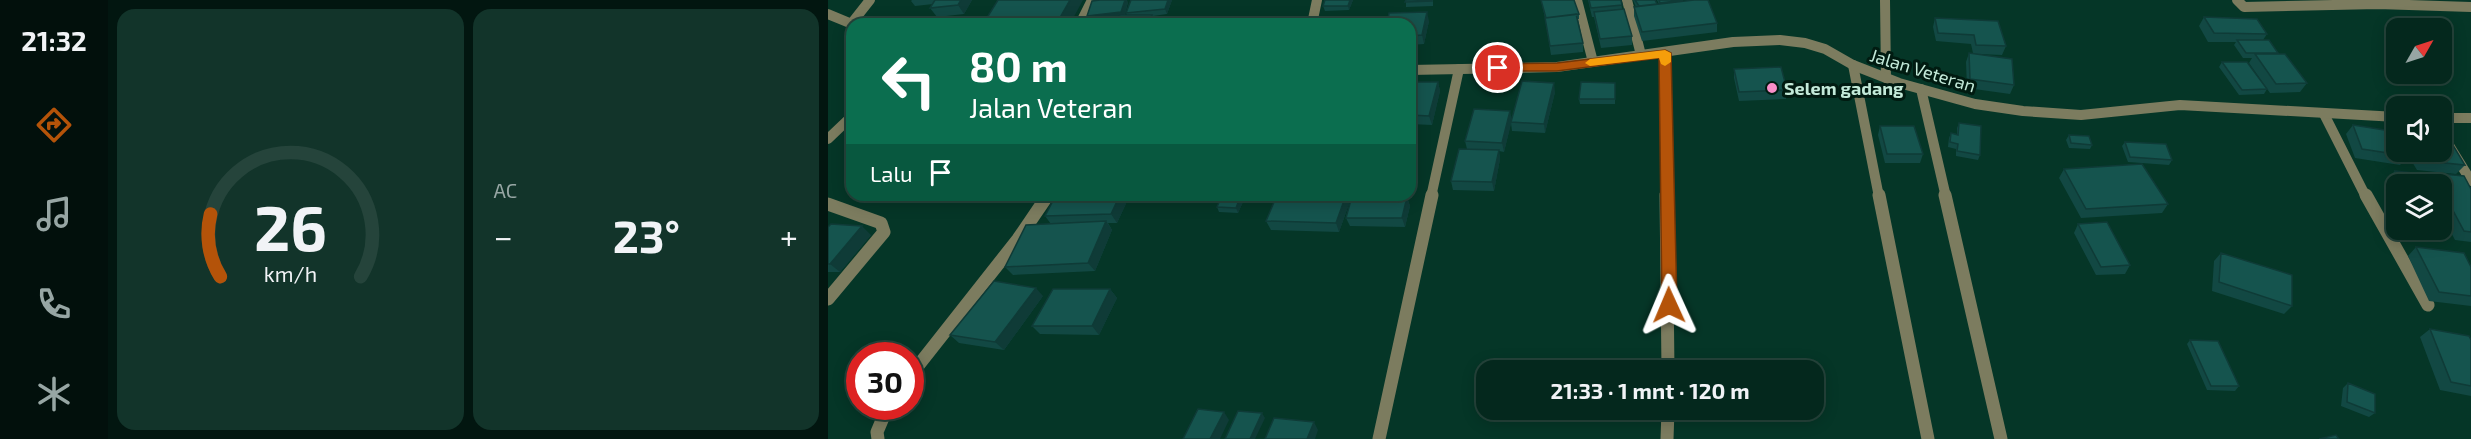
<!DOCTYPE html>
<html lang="id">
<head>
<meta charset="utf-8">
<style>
  body { margin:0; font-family:"Exo 2",sans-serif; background:#12342a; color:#f1f3f6; height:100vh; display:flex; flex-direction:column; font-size:22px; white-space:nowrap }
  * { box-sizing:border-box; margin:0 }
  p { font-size:20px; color:#97a6a4 }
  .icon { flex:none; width:33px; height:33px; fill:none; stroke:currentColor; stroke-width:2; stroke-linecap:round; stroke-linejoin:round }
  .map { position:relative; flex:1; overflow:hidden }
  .panel { display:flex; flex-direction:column; gap:9px; padding:9px; background:#021610; width:720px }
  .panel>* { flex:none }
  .guide { position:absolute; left:18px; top:18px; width:570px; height:183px; border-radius:18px; box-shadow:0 3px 15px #0003,0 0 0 2px #25443b; background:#0b6e4f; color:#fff; overflow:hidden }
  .needle { width:39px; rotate:51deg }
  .tools { position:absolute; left:1558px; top:18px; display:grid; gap:12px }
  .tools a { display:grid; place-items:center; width:66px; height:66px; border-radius:12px; background:#04281d; box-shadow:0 3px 15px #0003,0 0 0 2px #25443b; font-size:30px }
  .speed { position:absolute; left:18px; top:342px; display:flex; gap:12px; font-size:30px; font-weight:700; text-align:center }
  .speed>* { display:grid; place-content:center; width:78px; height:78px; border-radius:50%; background:#04281d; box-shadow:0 3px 15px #0003,0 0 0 2px #25443b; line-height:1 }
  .speed .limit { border:9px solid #d22; background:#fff; color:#111 }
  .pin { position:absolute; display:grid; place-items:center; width:51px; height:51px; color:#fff; margin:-26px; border:3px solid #fff; border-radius:50%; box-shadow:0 2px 6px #0007 }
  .me { position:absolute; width:66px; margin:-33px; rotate:359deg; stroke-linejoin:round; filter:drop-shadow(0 0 4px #0008) }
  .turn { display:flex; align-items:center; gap:21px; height:126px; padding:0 24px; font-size:27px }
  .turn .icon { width:78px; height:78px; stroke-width:2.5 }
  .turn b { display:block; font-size:42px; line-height:51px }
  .then { display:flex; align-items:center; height:57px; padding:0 24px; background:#0003; gap:12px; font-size:22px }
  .big { font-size:45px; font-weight:700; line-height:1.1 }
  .panel .card { flex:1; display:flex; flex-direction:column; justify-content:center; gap:9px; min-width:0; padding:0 21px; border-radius:18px; background:#12342a }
  .panel .dial { align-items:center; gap:0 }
  .dial svg { height:156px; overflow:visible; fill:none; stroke:#25443b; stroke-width:7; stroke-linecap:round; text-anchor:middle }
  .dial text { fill:#f1f3f6; stroke:none }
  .heat { display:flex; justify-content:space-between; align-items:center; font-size:33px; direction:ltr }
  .panel .tiles { flex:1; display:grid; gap:9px; grid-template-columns:repeat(2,1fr) }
  .trip { position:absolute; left:648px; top:360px; width:348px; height:60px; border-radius:18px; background:#04281d; box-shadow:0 3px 15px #0003,0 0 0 2px #25443b; font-weight:700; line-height:60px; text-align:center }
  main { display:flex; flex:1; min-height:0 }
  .menu { display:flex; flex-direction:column; width:108px; justify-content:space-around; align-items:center; background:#02100c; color:#97a6a4 }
  .menu .icon { width:42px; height:42px }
  .menu .selected { color:#b45309 }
  .menu b { font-size:27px; color:#f1f3f6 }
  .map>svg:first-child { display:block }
</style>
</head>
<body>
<main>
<nav class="menu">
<b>21:32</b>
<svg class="icon selected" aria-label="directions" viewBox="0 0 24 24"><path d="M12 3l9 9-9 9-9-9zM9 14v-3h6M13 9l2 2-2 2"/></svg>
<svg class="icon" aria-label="music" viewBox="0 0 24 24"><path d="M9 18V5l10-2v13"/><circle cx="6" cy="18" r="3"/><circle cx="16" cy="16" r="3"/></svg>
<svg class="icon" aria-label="phone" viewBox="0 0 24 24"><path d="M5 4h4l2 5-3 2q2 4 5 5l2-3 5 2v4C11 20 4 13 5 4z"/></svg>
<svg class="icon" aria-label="climate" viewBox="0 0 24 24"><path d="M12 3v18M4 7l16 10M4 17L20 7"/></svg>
</nav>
<section class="panel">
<div class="tiles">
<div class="card dial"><svg viewBox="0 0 100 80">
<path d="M14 69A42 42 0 1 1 86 69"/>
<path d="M14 69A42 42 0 0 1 9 37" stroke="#b45309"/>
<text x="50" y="56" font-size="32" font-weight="700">26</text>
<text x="50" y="72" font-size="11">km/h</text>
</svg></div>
<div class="card"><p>AC</p>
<div class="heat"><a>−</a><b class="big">23°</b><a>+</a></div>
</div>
</div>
</section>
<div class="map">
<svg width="1643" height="439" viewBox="0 0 1643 439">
  <rect width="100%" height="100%" fill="#053627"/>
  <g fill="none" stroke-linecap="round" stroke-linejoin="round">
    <path stroke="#7c7c5f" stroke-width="10" d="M1093,89L1118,197"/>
    <path stroke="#7c7c5f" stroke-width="13" d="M1117,195L1173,439"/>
    <path stroke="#7c7c5f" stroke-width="10" d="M749,0L765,62
      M799,0L813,55
      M1057,0L1058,78
      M1409,0L1416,7L1550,4L1643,7
      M23,24L42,0
      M252,24L264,0
      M484,24L489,0
      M837,53L838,197
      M1025,65L1051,197
      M1496,114L1538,197
      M1614,134L1643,181
      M0,139L24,116
      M603,197L631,69"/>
    <path stroke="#7c7c5f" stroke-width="13" d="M838,195L840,370
      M1051,195L1100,439
      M1538,195L1600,305
      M0,204L53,223L56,232L0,299
      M82,376L190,239L220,195
      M50,439L49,432L60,406
      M551,439L604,195
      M839,439L840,410"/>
    <path stroke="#7c7c5f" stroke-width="10" d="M0,14L24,24
      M582,70L729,67L905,42L952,40L977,43L997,49L1025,65L1071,83L1147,104L1195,111L1253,115L1352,105L1569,117
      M1614,118H1643"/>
  </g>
  <path fill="#124843" d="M84,0H144L136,14L109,17L102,8L105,4L87,6L83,1Z
    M170,0L242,24H155Z
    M344,0L339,14L325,16L327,20L324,24H287L291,18L281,19L283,23L261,19L259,16L300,2L297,15H299L298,13Z
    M497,0H525L521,10L497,11L495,6Z
    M578,0H605V6L578,7Z
    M713,0L751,14V19H750L755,43V52L723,55L717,18Z
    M760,0H793L794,9L804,36V45L773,48L766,17H764Z
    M805,0H827L829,4H831L829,0H854L855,1H859V0H880L889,23V32L814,41L806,16V7H808Z
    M1376,17L1439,34L1435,40L1479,83L1472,92L1442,93L1421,63L1424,58H1415L1406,45L1408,42H1380L1371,26Z
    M1107,18L1178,46L1174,55L1149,54L1186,85L1182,94L1139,88L1138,62L1141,53H1145L1143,44L1108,41L1105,27Z
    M601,21L596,44L582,45V24Z
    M1394,62L1439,89L1436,94L1411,95L1391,67Z
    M906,69L959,90L958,99L911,101L906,78Z
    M582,82H610L612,91L604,125L582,124Z
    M787,83V104H752L751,99Z
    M727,92L717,133L684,131L683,123L676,152L671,151L672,159L666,191L625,190L623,181L639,149L637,141L683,119Z
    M1131,123L1152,155L1150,160L1128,156V149L1120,147L1121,138L1123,133L1129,134V128Z
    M1525,125L1580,156L1572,165L1527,158L1518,134Z
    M1052,126L1095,154L1092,163H1057L1050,135Z
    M1241,135L1264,145L1262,149L1241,148L1238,140Z
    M1297,142L1344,160L1341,165L1300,162L1294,146Z
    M1578,152H1614L1637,165L1628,174L1589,170Z
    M1236,169L1340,204L1334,213L1253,218L1231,178Z
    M1567,171L1590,184H1569V191L1562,176Z
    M1605,173L1643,189V242L1627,240L1614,215V184H1598L1596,182Z
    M228,195H302L289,223H280L284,230L267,271L185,275L177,267L223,224L217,216Z
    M418,195L410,213L391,212L389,207Z
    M515,195H553V197H579L582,206L577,227L522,226L518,218L524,198H519L521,204L511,232L443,230L438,221Z
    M1250,224L1302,265L1297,274L1268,275L1246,233Z
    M0,227L43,235L12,272H0Z
    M1585,230H1610L1611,232L1606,237L1587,234Z
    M1588,247L1643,267V306L1601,301L1580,256Z
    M1393,253L1464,306L1456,314L1384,291L1386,261Z
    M282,289L289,298L271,335L212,334L204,326Z
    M215,296L176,350L131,343L122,335Z
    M1602,329L1643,340V396L1612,390L1592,337Z
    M1362,340L1411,386L1407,391L1379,390L1359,344Z
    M1520,383L1547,413L1541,417L1513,406L1515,388Z"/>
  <path fill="#0f3b37" d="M133,0H144L136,14L130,5Z
    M242,0H255L242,24H232L230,21Z
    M297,0H299L300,2L296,17L281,19L283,23V24L262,21L259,16Z
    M340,0H344L339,14L337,9Z
    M522,0H525L521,10L520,6Z
    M599,12L601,21L596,44L594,35Z
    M324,15L327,20L324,24H319Z
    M610,82L612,91L604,125L601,116Z
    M726,83L727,92L717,133L716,124Z
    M682,111L684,120L676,152L674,143Z
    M671,150L672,159L666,191L664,182Z
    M292,195H302L289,223L283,214Z
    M413,195H418L410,213L408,208Z
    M518,195L521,204L511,232L508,223Z
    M579,197L582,206L577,227L574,218Z
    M278,221L284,230L267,271L260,263Z
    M34,226L43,235L12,272L2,264Z
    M208,288L215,296L176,350L167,342Z
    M282,289L289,298L271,335L264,326Z
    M396,412L401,420L392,439H382Z
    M434,413L437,418L427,439H422Z
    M486,422L490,430L487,439H479Z"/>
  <path fill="#15544e" stroke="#0f3b37" stroke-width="1.5" d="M107,0H133L130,5L102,8Z
    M170,0H242L230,21L155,24Z
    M272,0H297L293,12L259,16L264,1Z
    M303,0H340L337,9L298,13Z
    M497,0H522L520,6H495Z
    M578,0H604V1L577,2Z
    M713,0H746L751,14L718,18Z
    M761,0H793L794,5L763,8Z
    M807,0H827L829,4L811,6Z
    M831,0H855L832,3Z
    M866,0H880L889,23L814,32L806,7Z
    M796,9L804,36L772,39L766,12Z
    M599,12L594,35L582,36V24H559L561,13Z
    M748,14L755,43L722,46L717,18Z
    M292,15H324L319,24H287Z
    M1376,17L1429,19L1439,34L1386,33Z
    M281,18L277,24H255L258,19Z
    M1107,18L1170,21L1178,46L1148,45L1146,35L1110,33Z
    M1409,40H1441L1450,53H1418Z
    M1141,53L1184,59L1186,85L1142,79Z
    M1427,54H1457L1479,83L1448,84Z
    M1394,62H1419L1439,89L1414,90Z
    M953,67L959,90L911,92L906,69Z
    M694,81L726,83L716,124L683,122Z
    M582,82H610L601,116L582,115Z
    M753,82L787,83V99H751Z
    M646,109L682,111L674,143L637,141Z
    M1131,123L1153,126L1152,155L1129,151L1130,144L1122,142L1123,133L1130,135Z
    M1525,125L1569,132V152H1578L1580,156L1534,149Z
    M1052,126H1086L1095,154H1059Z
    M1241,135L1261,136L1264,145L1243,143Z
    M1614,137H1620L1637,165L1597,161L1591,152H1614Z
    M1297,142L1338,144L1344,160L1302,157Z
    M631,149L671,150L664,182L623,181Z
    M1314,164L1340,204L1258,209L1236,169Z
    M1567,171L1585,173L1590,184H1573Z
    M1605,173L1636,176L1643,189V232L1636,231L1614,190V184H1611Z
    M228,195H292L283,214L217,216Z
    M394,195H413L408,208L389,207Z
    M449,195H518L508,223L438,221Z
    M524,196L579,197L574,218H518Z
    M278,221L260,263L177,267L198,225Z
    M1279,222L1302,265L1273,267L1250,224Z
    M3,224L34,226L2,264H0V227Z
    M1596,230H1610L1611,232Z
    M1588,247L1636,253L1643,267V296L1611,292Z
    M1393,253L1464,275V306L1391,282Z
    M166,281L208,288L167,342L122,335Z
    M225,289H282L264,326H204Z
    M1602,329L1641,336L1643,340V386L1623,382Z
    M1362,340L1390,341L1411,386H1383Z
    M1520,383L1547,394V413L1519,402Z
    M370,409L396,412L382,439H355Z
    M410,411L434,413L422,439H397Z
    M446,418L486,422L479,439H437Z
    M1508,435L1511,439H1491Z"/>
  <path fill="#b45309" stroke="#753606" stroke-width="1.5" d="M837,50L843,53L849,305L846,309H836L834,305L831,58L729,71H670L665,68L670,64L729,63Z"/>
  <path fill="#f59e0b" d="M837,50L843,53V62L837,66L833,64L831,58L762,66L757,63L762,59Z"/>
  <circle fill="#f98fc9" stroke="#011b11" stroke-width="2" cx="944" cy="88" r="6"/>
  <g text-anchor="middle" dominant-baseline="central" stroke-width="6" stroke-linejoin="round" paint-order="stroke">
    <g font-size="18" fill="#c3ead9" stroke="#011b11">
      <text transform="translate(1095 70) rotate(17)">Jalan Veteran</text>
    </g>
    <g font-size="18" font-weight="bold" fill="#c3ead9" stroke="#011b11" text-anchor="start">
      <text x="956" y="88">Selem gadang</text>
    </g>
  </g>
</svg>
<div class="tools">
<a><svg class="needle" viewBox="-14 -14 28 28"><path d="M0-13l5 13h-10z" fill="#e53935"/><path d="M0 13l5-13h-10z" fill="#97a6a4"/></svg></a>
<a><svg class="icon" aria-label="sound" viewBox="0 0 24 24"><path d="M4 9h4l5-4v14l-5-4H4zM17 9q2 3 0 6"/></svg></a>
<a><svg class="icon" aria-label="layers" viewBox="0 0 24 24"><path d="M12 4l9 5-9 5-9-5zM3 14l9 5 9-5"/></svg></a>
</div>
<div class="speed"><div class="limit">30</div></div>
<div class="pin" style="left:670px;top:68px;background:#d93025"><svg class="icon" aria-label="arrive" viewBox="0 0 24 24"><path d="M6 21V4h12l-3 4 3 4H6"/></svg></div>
<svg class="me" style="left:841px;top:305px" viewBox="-20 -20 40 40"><path d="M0-17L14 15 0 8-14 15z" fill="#b45309" stroke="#fff" stroke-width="4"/></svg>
<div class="trip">21:33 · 1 mnt · 120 m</div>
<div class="guide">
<div class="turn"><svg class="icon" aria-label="left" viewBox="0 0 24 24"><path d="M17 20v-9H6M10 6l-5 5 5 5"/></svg><div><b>80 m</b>Jalan Veteran</div></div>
<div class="then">Lalu<svg class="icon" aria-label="arrive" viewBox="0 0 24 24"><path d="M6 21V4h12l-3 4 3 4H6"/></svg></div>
</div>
</div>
</main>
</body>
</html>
